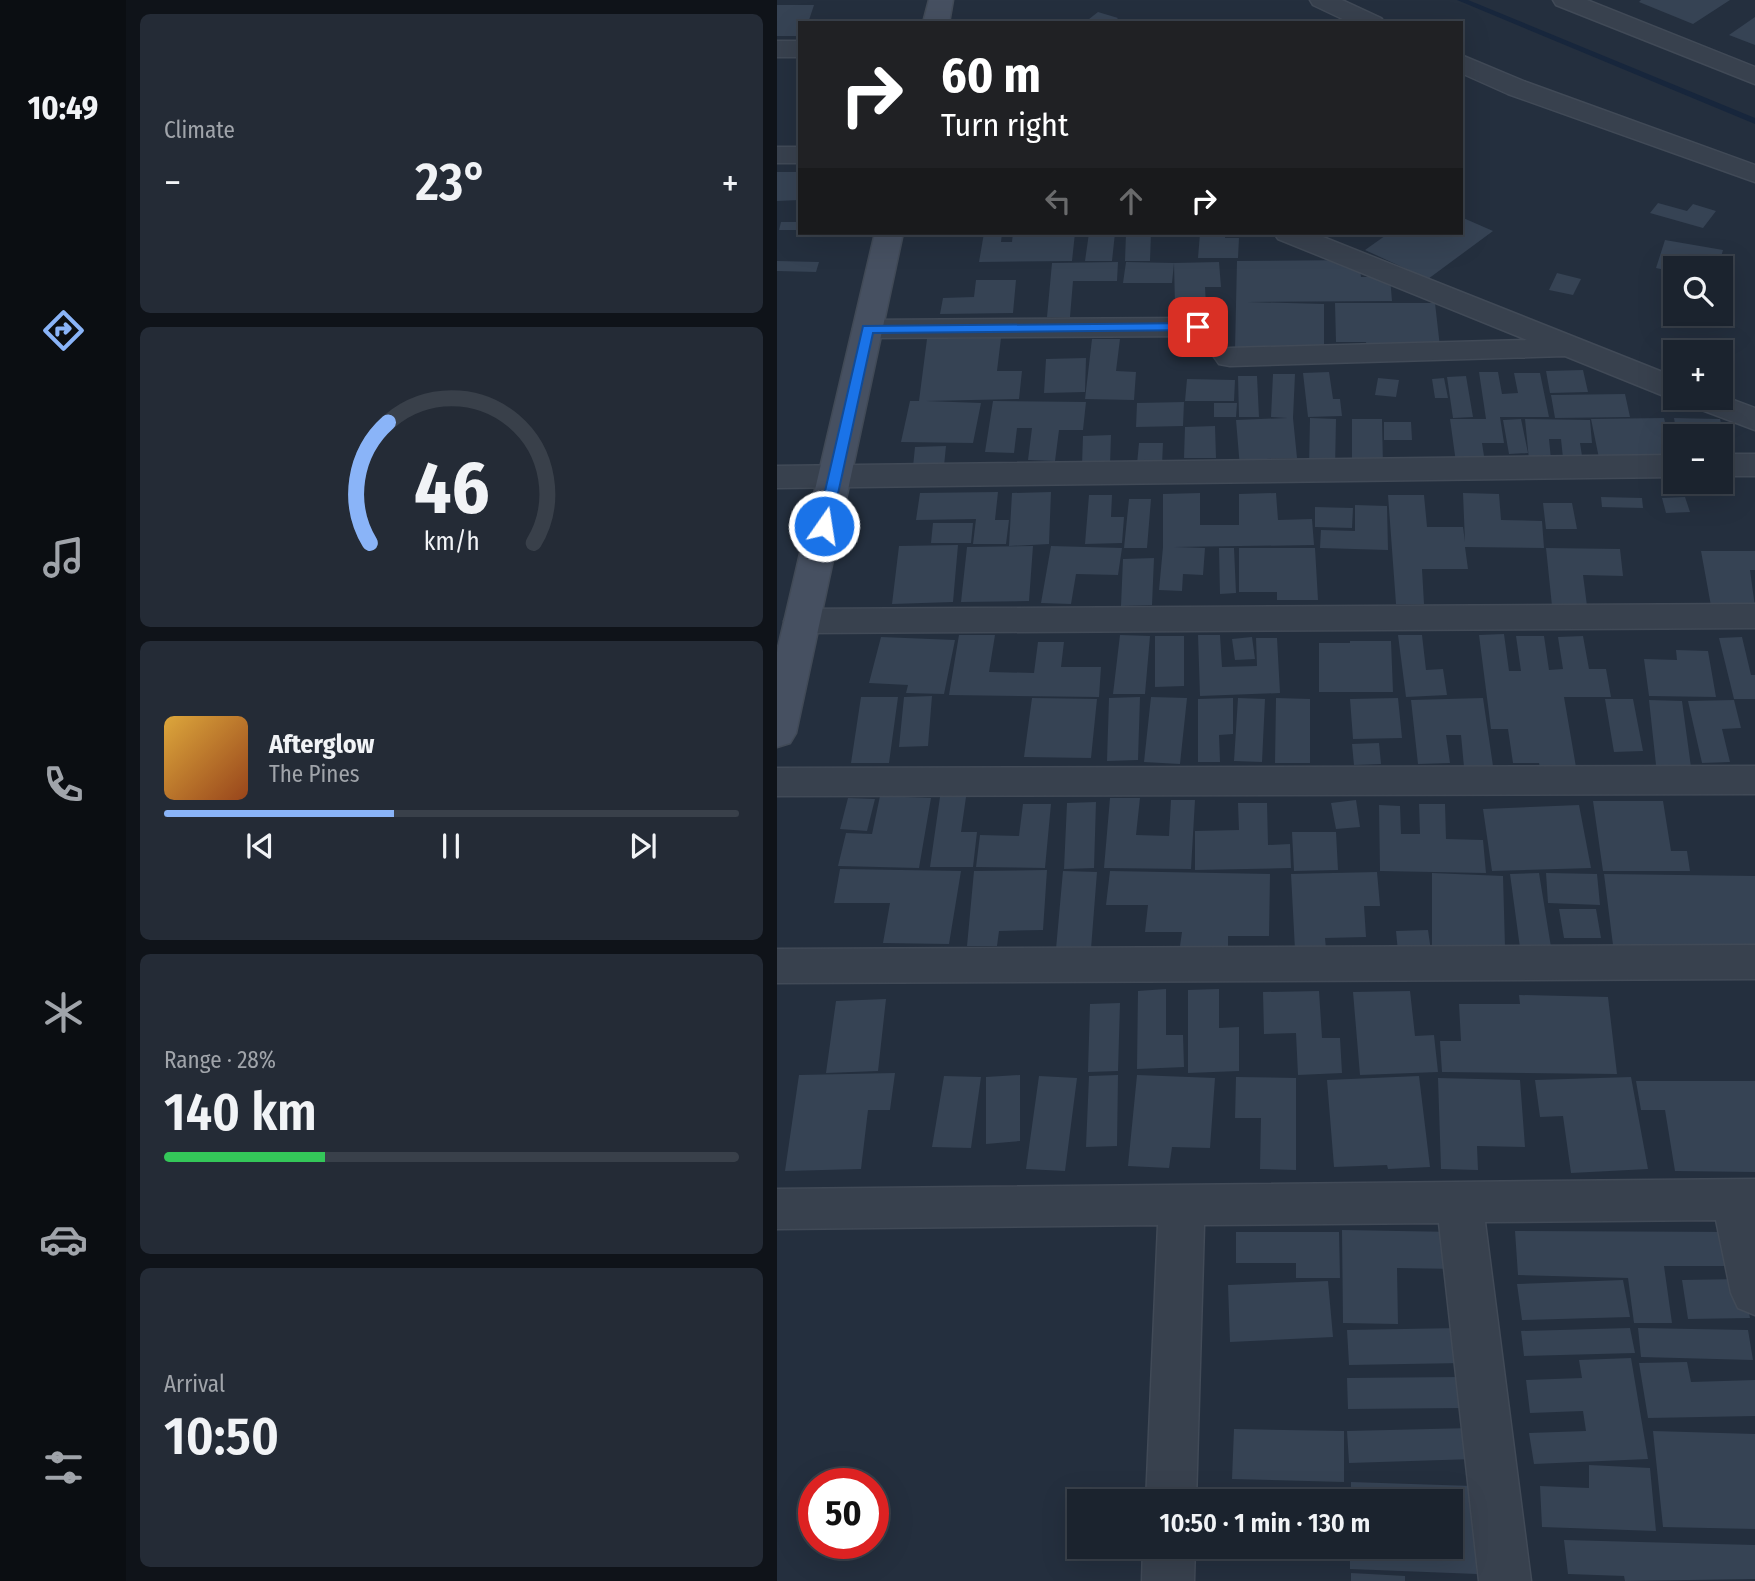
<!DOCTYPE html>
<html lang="en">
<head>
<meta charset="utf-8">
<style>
  body { margin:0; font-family:"Fira Sans Condensed",sans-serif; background:#242b36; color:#f1f3f6; height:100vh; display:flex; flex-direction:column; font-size:26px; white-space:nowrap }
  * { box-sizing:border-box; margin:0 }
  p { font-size:23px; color:#a0a4aa }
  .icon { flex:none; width:38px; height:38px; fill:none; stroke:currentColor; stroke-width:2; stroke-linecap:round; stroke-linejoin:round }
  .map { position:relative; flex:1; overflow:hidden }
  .drawer { display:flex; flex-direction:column; gap:14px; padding:14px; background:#0f1319; width:651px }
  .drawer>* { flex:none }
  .top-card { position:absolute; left:21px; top:21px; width:665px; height:214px; border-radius:0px; box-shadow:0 7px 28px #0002,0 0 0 2px #39404a; background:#202124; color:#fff; overflow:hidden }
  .tools { position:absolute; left:886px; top:256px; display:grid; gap:14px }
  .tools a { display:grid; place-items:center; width:70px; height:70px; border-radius:0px; background:#1b232e; box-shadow:0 7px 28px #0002,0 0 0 2px #39404a; font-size:35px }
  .speed { position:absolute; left:21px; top:1468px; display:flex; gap:14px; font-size:35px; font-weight:700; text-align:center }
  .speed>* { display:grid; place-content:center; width:91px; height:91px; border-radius:50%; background:#1b232e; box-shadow:0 7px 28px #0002,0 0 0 2px #39404a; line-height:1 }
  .speed .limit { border:10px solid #d22; background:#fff; color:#111 }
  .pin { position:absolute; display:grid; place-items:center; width:60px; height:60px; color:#fff; margin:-30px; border-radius:14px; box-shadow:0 4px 10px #0006 }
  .me { position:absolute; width:77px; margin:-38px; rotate:13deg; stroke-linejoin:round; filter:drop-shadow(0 0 5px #0008) }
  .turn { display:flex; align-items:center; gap:24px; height:147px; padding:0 28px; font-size:32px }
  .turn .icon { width:91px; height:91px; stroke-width:2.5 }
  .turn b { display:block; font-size:49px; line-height:60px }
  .lanes { display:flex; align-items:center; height:66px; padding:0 28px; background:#0003; justify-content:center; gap:35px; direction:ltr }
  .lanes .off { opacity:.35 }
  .big { font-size:52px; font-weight:600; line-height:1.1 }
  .drawer .widget { flex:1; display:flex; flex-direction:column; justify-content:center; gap:10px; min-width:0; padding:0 24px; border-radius:10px; background:#242b36 }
  .drawer .dial { align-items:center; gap:0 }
  .dial svg { height:182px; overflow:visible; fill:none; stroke:#39404a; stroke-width:7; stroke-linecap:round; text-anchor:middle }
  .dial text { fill:#f1f3f6; stroke:none }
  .song { display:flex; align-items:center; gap:21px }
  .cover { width:84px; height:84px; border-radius:10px; background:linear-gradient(135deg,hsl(40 70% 55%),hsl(20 70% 35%)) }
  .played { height:7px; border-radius:4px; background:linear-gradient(90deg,#8ab4f8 40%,#39404a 40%) }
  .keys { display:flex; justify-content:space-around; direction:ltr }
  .heat { display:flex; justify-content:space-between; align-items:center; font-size:38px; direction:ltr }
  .charge { height:10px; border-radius:5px; background:linear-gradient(90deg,#34c759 28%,#39404a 0) }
  .trip { position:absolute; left:290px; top:1489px; width:396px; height:70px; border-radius:0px; background:#1b232e; box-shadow:0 7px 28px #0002,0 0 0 2px #39404a; font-weight:600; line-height:70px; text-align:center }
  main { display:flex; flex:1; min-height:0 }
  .dock { display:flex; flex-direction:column; width:126px; justify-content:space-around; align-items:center; background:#0b0e12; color:#a0a4aa }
  .dock .icon { width:49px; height:49px }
  .dock .active { color:#8ab4f8 }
  .dock b { font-size:32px; color:#f1f3f6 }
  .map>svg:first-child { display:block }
</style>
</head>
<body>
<main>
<nav class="dock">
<b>10:49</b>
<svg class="icon active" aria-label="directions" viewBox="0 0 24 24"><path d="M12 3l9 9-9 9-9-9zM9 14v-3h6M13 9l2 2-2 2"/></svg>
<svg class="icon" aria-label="music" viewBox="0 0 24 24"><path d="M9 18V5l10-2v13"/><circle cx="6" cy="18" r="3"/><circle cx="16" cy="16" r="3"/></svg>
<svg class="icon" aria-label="phone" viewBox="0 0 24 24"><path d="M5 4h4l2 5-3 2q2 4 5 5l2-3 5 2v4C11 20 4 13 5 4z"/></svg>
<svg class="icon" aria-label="climate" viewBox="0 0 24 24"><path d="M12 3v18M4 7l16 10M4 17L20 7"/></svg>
<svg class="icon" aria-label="car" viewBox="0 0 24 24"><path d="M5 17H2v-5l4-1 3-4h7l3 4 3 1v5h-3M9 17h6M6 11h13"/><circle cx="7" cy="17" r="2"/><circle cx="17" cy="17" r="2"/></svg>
<svg class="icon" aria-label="filters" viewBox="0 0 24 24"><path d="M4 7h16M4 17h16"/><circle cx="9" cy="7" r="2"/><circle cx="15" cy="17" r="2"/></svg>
</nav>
<section class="drawer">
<div class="widget"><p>Climate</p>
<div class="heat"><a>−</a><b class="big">23°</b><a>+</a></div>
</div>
<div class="widget dial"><svg viewBox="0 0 100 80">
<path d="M14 69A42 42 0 1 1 86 69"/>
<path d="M14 69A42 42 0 0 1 22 16" stroke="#8ab4f8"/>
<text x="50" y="56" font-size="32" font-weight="700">46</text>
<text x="50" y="72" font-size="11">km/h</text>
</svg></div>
<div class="widget">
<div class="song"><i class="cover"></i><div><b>Afterglow</b><p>The Pines</p></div></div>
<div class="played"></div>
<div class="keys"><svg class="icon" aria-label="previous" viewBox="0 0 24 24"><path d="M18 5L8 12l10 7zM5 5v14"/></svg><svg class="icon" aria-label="pause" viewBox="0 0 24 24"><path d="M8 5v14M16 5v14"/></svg><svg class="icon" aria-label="next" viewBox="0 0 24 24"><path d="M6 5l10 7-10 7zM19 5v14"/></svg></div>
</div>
<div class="widget"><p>Range · 28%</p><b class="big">140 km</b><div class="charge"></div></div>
<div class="widget"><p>Arrival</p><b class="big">10:50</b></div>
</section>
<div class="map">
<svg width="978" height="1581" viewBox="0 0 978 1581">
  <rect width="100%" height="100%" fill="#242f3e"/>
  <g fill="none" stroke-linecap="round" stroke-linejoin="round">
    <path fill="#17263c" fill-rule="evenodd" d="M680,0H691L978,118V124Z"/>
  </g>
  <path fill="#364354" d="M864,0H953L916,24L862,2Z
    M0,5H37L31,23H23V36H0Z
    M321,12L341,18L336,23H307Z
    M978,17V45L952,35Z
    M0,172H23V200L0,201Z
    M881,203L910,211L916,204L939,211L926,228L873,213Z
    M684,217L716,231L651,279L588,250L612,233L630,236L634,233H684Z
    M4,222H23V230H2Z
    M207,233H225L224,242H235L236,233H263V236H275V233H298L295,261L202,262Z
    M312,233H338L335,261H308Z
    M349,233H374L373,261H348Z
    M423,233H448V238H462L461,258H421Z
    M888,240L946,250L941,268L915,264L914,268H898V272L879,268Z
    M582,260L584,277H613L615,301L470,302L547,304V348L458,349L460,261Z
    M0,261L42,262L39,272L0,271Z
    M341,262L340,281H296L293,317H270L275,263Z
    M349,262L397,263L395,283H346Z
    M442,262L444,287H428L429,305H398L397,263Z
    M780,273L804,279L796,295L772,290Z
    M199,280H239L236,313L163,314L166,298L197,297Z
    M558,303H658L663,347L590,349L589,342H559Z
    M420,306L424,316L399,319L396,310Z
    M224,338L220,371H245L242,399L149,401L204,403L196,443L124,442L133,401H142L150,339Z
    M315,339H343L339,371L359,372L357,400L308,399Z
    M309,358L308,392L267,393L269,359Z
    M806,370L811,392L773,393L769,371Z
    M552,372L556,399H563L565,416L531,417L526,373Z
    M702,372H721L725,394L741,393L737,373H763L772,417H723L727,443H705L709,469L680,470L673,419H709Z
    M496,374H518L516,418L520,458L489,459L490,467L463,468L459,420L511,418L494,417Z
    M461,376H480L482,417H462Z
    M689,376L696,417L676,418L670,377Z
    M601,378L622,380L619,397L598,395Z
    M667,378L671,398H658L655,379Z
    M410,379L458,380L457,401H408Z
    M848,394L853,417L778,418L774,395Z
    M216,401L309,402L306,430H282L278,461L251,460L255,428H240L237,453L208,452Z
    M407,402L406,426L359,427L360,403Z
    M437,403H460L459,417H437Z
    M533,418L559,419L558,469H532Z
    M887,418L898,463L824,468L814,419Z
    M897,418L943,419L949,443H943V436H900Z
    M575,419H605L606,466H575Z
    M744,419L751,453L732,454L726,420Z
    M748,419L813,420L815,443H803L807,469L787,468L784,439H772L775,470H753Z
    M607,422H634L635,440H607Z
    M438,426L439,458H407L408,427Z
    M334,435L333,465H305L306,436Z
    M362,443H386L385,465L360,464Z
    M169,446L167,466L136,467L138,447Z
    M221,492L218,520H232L229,544H196L199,519L139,520L143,493Z
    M274,492L272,544L232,546L235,493Z
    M423,493V525H462V494L499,493L501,520L535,519L537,545L397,547L428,548L426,575L406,574L405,591L382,590L386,547V494Z
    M686,493L722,494L724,520L765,521L767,548L688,547L691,569H645L647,604H619L611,495H647L650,527H686L688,542Z
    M312,495H335L334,517H347L345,543L308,544Z
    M824,497L865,498L866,508L825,507Z
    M908,497L913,512L889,513L885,498Z
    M352,499H374L370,548H347Z
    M766,503H795L800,529H769Z
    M578,505L610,506L611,550L543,548L544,530L578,531Z
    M538,507L576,508L575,528L538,527Z
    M156,523H196L194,543H154Z
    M181,545L176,602L115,604L122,546Z
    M256,546L252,601L184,602L190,547Z
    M274,546L345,548L341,575L299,574L294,604L264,603Z
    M442,548H457L459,593L443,594Z
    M462,548H538L541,600H500V592H462Z
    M769,548L843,549L846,576L806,575L810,606H775Z
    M924,551H978V570H973L978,607L934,606Z
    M377,558L375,605L344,606L346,559Z
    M727,634L732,671H744L739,636H767L772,670L786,669L781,637L806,636L812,669H829L834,697H787L799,767L763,768L762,763H736L731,729H714L702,635Z
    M182,635H218L212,672L257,673L261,642H287L284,667H324L322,697L172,695Z
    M343,635L373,636L368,694H336Z
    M421,635H443L445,667L480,666L479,638H500L503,693L423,696Z
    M621,635H645L649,670L666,669L670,695L629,697Z
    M378,636H407V686L378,687Z
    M104,637L178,640L167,694L129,693L131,685L92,683Z
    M475,637L478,659L458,660L455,639Z
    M965,637L974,675H978V699H957L942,638Z
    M573,641H614L616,692H542V643H573Z
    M899,650L931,651L939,697L872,696L867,659L900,660Z
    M155,696L151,746L122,747L127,697Z
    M84,697H121L112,763H74Z
    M363,697L361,760L330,761L332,698Z
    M374,697L410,698L403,764L367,762Z
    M255,698L320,699L314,758L247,757Z
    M456,698V734L442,735L443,762H421V699Z
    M461,698L488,699L485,762L457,761Z
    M499,698L533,699V763H498Z
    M621,698L625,738L576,739L573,699Z
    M706,698L716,766L687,767L684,735H669L673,763L641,764L634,700Z
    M828,699H856L866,751L837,752Z
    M872,700L905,701L914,767L879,765Z
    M957,700L964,728L945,729L953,762L925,763L911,701Z
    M602,743L604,764L577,765L575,744Z
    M103,796L154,798L142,868L61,866L69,833L95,834Z
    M163,797H189L184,832H200L196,867H153Z
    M71,798L98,799L90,831L63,829Z
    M333,798H363L359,835L392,836L394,800H418L414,869L327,868Z
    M579,800L583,827L559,829L554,803Z
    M816,801H886L894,851H910L913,871H826Z
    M319,802L317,868L287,869L290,803Z
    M461,803H490L491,845L513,844L514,868L418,870V831L462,830Z
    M246,804H274L268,868L199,867L203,835L242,836Z
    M642,804H668L669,839L706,840L709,873L603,871L602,805L623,806L624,834H643Z
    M802,805L814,868L715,871L706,809Z
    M515,832H559L561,870L517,871Z
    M63,869L184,871L172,944L106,943L113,903H57Z
    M270,870L266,930L222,931L220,946H190L197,871Z
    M286,871L320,872L314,949H279Z
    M333,871L493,874L492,936H451V947L403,946L405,932H368L371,905H329Z
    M600,872L603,906H587L589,937L548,938L549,949L518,950L514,874Z
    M655,873L726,876L728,947L655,951Z
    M762,873L774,947L743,948L733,874Z
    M769,873L820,874L823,905L771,903Z
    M827,874L978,876V950L837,953Z
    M782,909H819L824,938H787Z
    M651,930L654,951L621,952L619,931Z
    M389,989V1035H406L407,1067L360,1069L361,991Z
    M442,989V1028L462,1027V1071L411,1073V990Z
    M542,991L545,1038H563L565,1073L521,1075L519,1033L487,1034L486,992Z
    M633,991L638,1036L657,1035L661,1072L583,1075L576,992Z
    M742,995L831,997L840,1074L665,1072L663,1041H684L682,1004H743Z
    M109,999L101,1071L49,1073L59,1001Z
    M343,1003L341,1071L311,1072L313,1004Z
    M118,1073L113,1110H91L84,1169L8,1171L22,1075Z
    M243,1075V1141L209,1144V1077Z
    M341,1075L340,1146L309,1147L312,1076Z
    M360,1075L438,1078L433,1148L395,1147L392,1168L351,1166Z
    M167,1076L204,1077L194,1148L155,1147Z
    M262,1076L300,1078L288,1171L249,1169Z
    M642,1076L653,1167L611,1169L610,1165L557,1167L550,1080Z
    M459,1077L519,1078V1170L483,1169L484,1118H458Z
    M854,1077L871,1169L794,1173L786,1116L763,1117L758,1080Z
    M661,1078L743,1080L748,1147L700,1146L701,1170L664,1169Z
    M859,1081H978V1172L898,1171L888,1110H864Z
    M565,1230L680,1232L682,1269L620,1268L621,1324L566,1323Z
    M738,1231L957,1232L962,1266H887L895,1323H857L851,1278L741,1275Z
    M459,1232H562L563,1278H519V1263H459Z
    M965,1279L973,1318L911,1319L905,1280Z
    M846,1280L853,1317L745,1320L740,1284Z
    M551,1281L556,1337L453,1342L451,1285Z
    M683,1328L686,1363L572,1365L570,1330Z
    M853,1328L858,1353L747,1356L744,1331Z
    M861,1328L971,1330L976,1360L864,1357Z
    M854,1358L871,1459L757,1464L752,1433L809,1431L806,1411L753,1413L749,1380L805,1378L802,1360Z
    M910,1362L914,1382L978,1380V1416L871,1418L862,1363Z
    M685,1377L688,1408L571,1409L570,1378Z
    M695,1428L697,1459L572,1463L570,1431Z
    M457,1429L567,1431V1482L455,1479Z
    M876,1431L978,1434V1529L886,1527Z
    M812,1465L873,1468L879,1531L765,1527L763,1486L812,1488Z
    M574,1482L696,1486L700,1574L573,1569V1547H674V1502H574Z
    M787,1540L978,1545V1579L848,1581L847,1576L791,1574Z
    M574,1573L628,1576V1581H574Z"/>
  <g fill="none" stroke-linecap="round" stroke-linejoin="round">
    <g stroke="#414a57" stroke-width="3">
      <path id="street" d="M533,0H565L604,18L608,23H574L536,5Z
        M776,0H810L978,67V84L779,5Z
        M0,41H23V57H0Z
        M684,55L749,82L978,165V182L731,94L684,73Z
        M0,147H23V163H0Z
        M497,233H536L898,377V397H904L887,396L788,356L453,366L442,364L437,357L442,350L453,348L750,340L501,239Z
        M421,318L432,321L436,327L432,333L421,336L91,338L80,335L76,329L80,323L91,320Z
        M943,395L978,408V430L909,404L904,397H943Z
        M943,454H978V476H943Z
        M898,455V477L0,488V466Z
        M978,604V628L25,633L12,630L7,621L12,612L25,609Z
        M978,766V794L0,796V768Z
        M978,945V979L0,983V949Z
        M978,1179V1315L961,1308L954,1293L939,1220L708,1222L754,1581H702L662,1223L427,1225L419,1502H369L381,1225L0,1229V1189Z
        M366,1547H418L417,1581H365Z"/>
    </g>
    <g stroke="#414a57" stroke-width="3">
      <path id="secondary" d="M152,0H176L172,23H146Z
        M98,233H126L19,733L13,743L0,747V652Z"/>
    </g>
    <use href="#street" fill="#38414e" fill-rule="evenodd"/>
    <use href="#secondary" fill="#465061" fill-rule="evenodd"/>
  </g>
  <path fill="#1a73e8" stroke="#114b97" stroke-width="2" d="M421,323L425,324V330L96,333L54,526L47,530L40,526L86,326Z"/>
</svg>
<div class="tools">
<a><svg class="icon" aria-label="search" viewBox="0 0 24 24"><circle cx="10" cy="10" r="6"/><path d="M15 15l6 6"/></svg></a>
<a>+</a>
<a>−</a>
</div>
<div class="speed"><div class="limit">50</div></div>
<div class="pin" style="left:421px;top:327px;background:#d93025"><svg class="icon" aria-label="arrive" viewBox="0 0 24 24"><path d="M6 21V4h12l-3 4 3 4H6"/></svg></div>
<svg class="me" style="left:47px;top:526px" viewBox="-20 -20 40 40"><circle r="17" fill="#1a73e8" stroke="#fff" stroke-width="3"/><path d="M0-11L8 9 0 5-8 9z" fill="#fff"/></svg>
<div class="trip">10:50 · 1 min · 130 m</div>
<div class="top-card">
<div class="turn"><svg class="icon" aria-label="right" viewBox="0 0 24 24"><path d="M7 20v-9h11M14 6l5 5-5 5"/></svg><div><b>60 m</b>Turn right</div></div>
<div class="lanes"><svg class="icon off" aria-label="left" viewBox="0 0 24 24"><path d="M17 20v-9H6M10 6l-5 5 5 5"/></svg><svg class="icon off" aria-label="ahead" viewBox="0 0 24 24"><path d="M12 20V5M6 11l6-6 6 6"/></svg><svg class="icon" aria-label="right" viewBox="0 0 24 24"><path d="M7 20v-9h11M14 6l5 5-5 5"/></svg></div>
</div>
</div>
</main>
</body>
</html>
